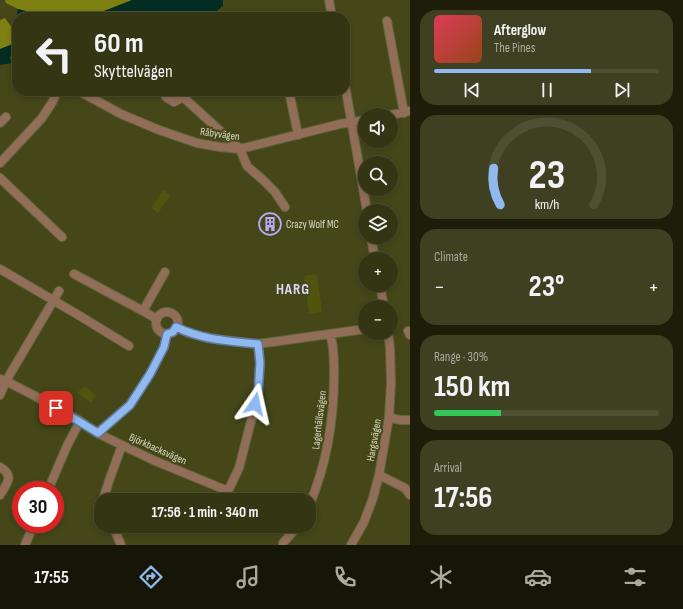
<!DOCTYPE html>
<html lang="en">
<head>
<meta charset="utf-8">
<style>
  body { margin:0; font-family:"Sofia Sans Condensed",sans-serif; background:#3f4021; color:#f1f3f6; height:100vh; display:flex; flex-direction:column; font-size:15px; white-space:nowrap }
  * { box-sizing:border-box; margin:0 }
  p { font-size:13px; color:#a9aba0 }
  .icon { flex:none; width:22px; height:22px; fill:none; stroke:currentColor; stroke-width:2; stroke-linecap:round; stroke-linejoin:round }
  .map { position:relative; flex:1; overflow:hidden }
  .drawer { display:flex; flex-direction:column; gap:10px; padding:10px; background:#1d1d0a; width:273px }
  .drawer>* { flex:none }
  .guide { position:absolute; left:12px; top:12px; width:338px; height:84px; border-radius:16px; box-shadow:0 2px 6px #0003,0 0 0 1px #4e5033; background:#343513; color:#f1f3f6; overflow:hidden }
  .fabs { position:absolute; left:358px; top:108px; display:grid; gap:8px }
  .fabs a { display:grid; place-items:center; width:40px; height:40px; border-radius:50%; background:#343513; box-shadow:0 2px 6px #0003,0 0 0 1px #4e5033; font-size:20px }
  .speed { position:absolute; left:12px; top:481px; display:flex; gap:8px; font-size:20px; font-weight:700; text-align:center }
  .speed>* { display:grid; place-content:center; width:52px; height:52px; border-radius:50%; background:#343513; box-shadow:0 2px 6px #0003,0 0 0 1px #4e5033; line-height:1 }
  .speed .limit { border:6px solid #d22; background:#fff; color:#111 }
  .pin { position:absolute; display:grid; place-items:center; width:34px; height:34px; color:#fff; margin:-17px; border-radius:8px; box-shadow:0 2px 6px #0006 }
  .me { position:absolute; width:44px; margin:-22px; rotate:11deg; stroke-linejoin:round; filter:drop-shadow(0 0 3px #0008) }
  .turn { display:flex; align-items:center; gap:14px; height:84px; padding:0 16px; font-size:18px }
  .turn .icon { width:52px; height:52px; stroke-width:2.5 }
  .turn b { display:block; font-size:28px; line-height:34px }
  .big { font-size:30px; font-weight:700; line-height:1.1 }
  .drawer .card { flex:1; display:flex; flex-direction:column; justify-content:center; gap:6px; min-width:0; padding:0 14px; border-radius:16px; background:#3f4021 }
  .drawer .dial { align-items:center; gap:0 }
  .dial svg { height:104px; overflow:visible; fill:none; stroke:#4e5033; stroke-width:7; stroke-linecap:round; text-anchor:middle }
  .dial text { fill:#f1f3f6; stroke:none }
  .song { display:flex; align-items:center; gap:12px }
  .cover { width:48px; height:48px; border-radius:6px; background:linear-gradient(135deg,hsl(350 70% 55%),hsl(20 70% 35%)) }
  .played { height:4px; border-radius:2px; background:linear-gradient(90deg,#90b9f0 70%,#4e5033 70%) }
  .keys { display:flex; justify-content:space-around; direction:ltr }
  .heat { display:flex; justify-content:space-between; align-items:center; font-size:22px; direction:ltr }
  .charge { height:6px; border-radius:3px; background:linear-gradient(90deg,#34c759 30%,#4e5033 0) }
  .trip { position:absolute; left:94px; top:493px; width:222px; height:40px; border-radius:16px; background:#343513; box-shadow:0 2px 6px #0003,0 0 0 1px #4e5033; font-weight:700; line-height:40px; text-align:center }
  .tabs { display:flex; height:64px; justify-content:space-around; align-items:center; background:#151508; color:#a9aba0 }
  .tabs .icon { width:28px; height:28px }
  .tabs .on { color:#90b9f0 }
  .tabs b { font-size:18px; color:#f1f3f6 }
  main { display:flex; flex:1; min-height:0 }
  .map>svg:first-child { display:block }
</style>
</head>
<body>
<main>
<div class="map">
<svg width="410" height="545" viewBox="0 0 410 545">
  <rect width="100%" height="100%" fill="#454719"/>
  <path fill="#51540c" d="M163,190L170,196L158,213L151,208Z
    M317,274L322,312L309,314L304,276Z
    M84,386L96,395L91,403L78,393Z"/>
  <path fill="#7e8112" d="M5,0H132L89,17H48L18,9L6,3Z
    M5,18L17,35V44L7,51L0,53V20Z"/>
  <path fill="#032d23" d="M132,0H223V6L209,17H89Z
    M18,9L48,17H19L17,14Z
    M7,51L12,63L0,65V53Z"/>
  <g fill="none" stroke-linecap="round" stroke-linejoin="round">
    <path stroke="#032d23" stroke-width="11" d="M0,55L17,48"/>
    <g stroke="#62653b" stroke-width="10">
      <path id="minor" d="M329,0L332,17
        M387,21L404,113
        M345,85L367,211
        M79,91L121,114L159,130L197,143L220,147L240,149L340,124L365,120
        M165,91L166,97L174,102L183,97L185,91
        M289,91L298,135
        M183,97L240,149L247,166L263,180L275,192L285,207
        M391,115L410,111
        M0,123L6,117
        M0,163L42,118L53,101L57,91
        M0,178L62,237
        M371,237L375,259
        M0,269L80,316L129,346
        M74,274L143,311L165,272
        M380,285L384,307
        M143,311L157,319
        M156 323a11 11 0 1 1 22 0a11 11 0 1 1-22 0Z
        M176,327L188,333L207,338L258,344L365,329
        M408,331L410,335
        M0,379L6,381L33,395L80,421L97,433L153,460L228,491L239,468L258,394L260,363L258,344
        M0,395L6,381L59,291
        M389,417L400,420H410
        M97,433L130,405L150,374L164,347L167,334
        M0,467C15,476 7,483 0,495
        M379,475L405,488L410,495
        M48,490L67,446L80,421
        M104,500V497L109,481L122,445
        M309,506C327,464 334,418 334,374C334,366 334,357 333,349C333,344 331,339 330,334
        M113,526L121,545
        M25,545L34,524
        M283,545V543L298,526
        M351,545L364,522L373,498L379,475L389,417L391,383L390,348L388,333"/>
    </g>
    <use href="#minor" stroke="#926e59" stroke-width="8"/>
  </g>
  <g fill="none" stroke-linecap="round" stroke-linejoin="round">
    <g stroke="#5e789c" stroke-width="10">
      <path id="route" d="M56,408L80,422L98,433L130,405L150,374L164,347L167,334L173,332L176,327C203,340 229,341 258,344L260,363L258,394L255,404"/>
    </g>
    <use href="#route" stroke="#90b9f0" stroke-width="7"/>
  </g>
  <defs>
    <g id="building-ring" transform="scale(1.15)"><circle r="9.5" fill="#454719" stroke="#b8abf7" stroke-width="1.5"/><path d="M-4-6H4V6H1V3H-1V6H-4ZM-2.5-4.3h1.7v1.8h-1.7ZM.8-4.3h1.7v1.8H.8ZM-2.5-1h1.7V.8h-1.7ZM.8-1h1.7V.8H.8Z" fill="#b8abf7"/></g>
  </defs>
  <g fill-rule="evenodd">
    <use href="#building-ring" x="270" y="224"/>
  </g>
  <g text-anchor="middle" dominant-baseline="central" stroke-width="4" stroke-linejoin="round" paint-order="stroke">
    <g font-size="11" fill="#d8dbc2" stroke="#454719">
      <text transform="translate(220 134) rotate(8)">Råbyvägen</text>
      <text transform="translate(319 420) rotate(-83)">Lagerhällsvägen</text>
      <text transform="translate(374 440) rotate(-80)">Hargsvägen</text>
      <text transform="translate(158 449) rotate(24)">Björkbacksvägen</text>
    </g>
    <g font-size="11" fill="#d8dbc2" stroke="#454719" text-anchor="start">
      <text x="286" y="224">Crazy Wolf MC</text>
    </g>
    <g font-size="15" font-weight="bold" letter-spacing="1" fill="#dcd8f6" stroke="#454719">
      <text x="293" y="289">HARG</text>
    </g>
  </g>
</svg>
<div class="fabs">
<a><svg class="icon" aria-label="sound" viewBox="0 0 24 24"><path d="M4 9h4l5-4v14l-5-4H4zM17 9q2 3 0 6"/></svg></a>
<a><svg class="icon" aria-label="search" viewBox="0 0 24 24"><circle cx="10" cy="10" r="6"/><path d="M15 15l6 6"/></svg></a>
<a><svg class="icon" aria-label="layers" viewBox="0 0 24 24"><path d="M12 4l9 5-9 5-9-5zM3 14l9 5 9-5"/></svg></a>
<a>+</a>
<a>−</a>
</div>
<div class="speed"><div class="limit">30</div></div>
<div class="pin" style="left:56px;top:408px;background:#d93025"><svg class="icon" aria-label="arrive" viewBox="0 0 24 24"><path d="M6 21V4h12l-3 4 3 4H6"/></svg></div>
<svg class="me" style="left:255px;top:404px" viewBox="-20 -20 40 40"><path d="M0-17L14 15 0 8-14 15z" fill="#90b9f0" stroke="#fff" stroke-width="4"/></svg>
<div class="trip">17:56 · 1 min · 340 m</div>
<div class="guide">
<div class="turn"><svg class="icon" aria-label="left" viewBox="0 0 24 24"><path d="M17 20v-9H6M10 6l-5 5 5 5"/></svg><div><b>60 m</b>Skyttelvägen</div></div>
</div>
</div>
<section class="drawer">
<div class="card">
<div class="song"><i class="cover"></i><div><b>Afterglow</b><p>The Pines</p></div></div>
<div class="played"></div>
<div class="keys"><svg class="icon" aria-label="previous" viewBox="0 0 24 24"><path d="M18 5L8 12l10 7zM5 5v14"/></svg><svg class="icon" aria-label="pause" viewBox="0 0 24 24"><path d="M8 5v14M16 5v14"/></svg><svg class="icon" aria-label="next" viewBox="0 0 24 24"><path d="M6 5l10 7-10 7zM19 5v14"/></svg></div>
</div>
<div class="card dial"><svg viewBox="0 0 100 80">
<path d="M14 69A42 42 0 1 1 86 69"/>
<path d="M14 69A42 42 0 0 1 9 41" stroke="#90b9f0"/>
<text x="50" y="56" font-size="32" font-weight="700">23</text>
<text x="50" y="72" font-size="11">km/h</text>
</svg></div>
<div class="card"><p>Climate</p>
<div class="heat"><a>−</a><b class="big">23°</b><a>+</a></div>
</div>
<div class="card"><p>Range · 30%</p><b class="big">150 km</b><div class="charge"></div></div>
<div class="card"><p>Arrival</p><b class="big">17:56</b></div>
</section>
</main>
<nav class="tabs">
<b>17:55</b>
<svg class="icon on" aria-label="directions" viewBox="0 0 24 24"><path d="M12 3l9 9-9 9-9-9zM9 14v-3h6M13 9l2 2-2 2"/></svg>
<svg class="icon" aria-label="music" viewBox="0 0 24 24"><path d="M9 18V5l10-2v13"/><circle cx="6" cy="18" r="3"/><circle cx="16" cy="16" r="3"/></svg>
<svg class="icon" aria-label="phone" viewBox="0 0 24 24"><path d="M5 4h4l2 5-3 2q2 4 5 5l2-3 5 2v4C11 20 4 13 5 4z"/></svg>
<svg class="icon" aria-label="climate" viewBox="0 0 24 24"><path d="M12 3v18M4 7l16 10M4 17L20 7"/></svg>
<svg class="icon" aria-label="car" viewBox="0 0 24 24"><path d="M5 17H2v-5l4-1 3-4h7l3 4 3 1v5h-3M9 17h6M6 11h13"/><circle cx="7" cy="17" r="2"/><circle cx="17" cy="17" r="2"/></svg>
<svg class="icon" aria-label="filters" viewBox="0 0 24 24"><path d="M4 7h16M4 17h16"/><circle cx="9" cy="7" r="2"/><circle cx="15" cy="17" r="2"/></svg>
</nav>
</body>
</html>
